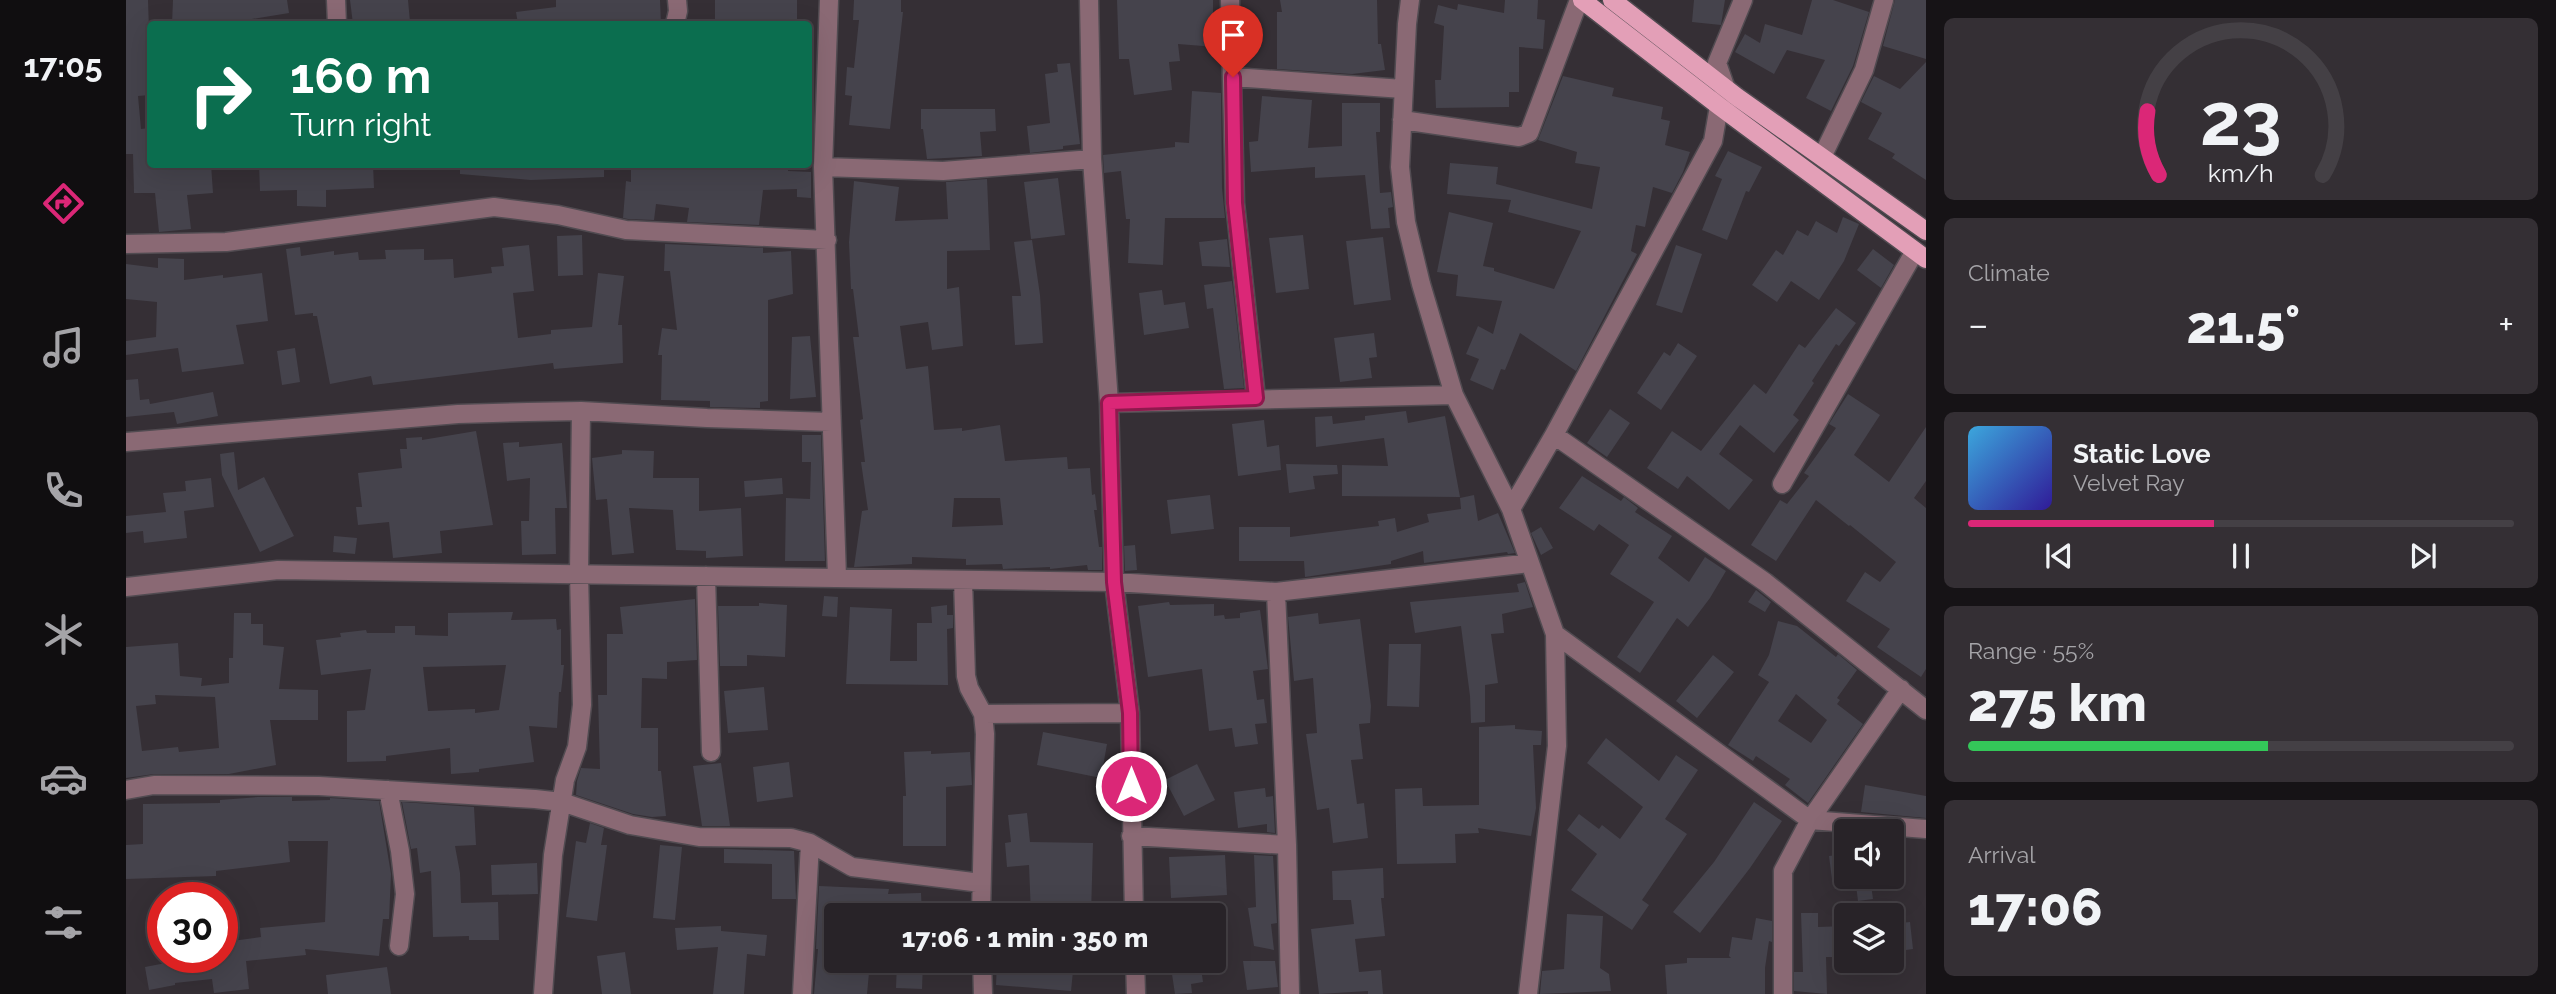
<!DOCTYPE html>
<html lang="en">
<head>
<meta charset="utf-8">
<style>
  body { margin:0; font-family:Raleway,sans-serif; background:#342f34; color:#f1f3f6; height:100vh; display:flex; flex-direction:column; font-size:26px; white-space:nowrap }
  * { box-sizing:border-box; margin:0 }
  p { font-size:23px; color:#a5a4a8 }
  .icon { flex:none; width:38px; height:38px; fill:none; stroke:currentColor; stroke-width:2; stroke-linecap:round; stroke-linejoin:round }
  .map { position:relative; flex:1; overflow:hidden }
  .side { display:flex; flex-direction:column; gap:18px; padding:18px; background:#161316; width:630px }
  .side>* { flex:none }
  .guide { position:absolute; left:21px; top:21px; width:665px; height:147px; border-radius:7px; box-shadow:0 7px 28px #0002,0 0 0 2px #444045; background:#0b6e4f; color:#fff; overflow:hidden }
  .buttons { position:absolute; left:1708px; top:819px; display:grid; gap:14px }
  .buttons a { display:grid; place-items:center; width:70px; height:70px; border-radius:7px; background:#282328; box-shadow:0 7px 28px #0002,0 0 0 2px #444045; font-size:35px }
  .speed { position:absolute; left:21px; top:882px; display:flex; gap:14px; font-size:35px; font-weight:700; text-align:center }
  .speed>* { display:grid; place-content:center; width:91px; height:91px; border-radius:50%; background:#282328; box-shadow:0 7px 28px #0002,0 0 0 2px #444045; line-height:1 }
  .speed .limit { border:10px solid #d22; background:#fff; color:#111 }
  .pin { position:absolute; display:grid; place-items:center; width:60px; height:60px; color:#fff; margin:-72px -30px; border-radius:50% 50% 50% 0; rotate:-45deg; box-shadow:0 0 7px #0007 }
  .pin .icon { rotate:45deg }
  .me { position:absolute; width:77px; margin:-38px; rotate:0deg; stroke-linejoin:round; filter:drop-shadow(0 0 5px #0008) }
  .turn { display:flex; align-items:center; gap:24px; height:147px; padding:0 28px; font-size:32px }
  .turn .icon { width:91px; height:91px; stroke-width:2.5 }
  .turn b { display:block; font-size:49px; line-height:60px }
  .big { font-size:52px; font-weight:800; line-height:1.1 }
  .side .widget { flex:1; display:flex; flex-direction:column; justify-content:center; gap:10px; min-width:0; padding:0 24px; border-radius:10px; background:#342f34 }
  .side .dial { align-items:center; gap:0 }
  .dial svg { height:182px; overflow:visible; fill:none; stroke:#444045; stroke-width:7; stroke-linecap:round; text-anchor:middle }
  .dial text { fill:#f1f3f6; stroke:none }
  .song { display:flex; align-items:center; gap:21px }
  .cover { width:84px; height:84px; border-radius:10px; background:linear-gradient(135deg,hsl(200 70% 55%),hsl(250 70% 35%)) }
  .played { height:7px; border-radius:4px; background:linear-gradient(90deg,#db2777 45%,#444045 45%) }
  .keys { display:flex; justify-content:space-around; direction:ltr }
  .heat { display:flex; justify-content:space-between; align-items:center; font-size:38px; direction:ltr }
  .charge { height:10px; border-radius:5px; background:linear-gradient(90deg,#34c759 55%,#444045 0) }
  .trip { position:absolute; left:698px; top:903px; width:402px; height:70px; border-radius:7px; background:#282328; box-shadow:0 7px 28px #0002,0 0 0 2px #444045; font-weight:800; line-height:70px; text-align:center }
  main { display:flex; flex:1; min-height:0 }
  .menu { display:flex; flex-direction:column; width:126px; justify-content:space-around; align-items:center; background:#100e10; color:#a5a4a8 }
  .menu .icon { width:49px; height:49px }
  .menu .on { color:#db2777 }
  .menu b { font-size:32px; color:#f1f3f6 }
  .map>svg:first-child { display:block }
</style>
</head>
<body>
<main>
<nav class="menu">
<b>17:05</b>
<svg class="icon on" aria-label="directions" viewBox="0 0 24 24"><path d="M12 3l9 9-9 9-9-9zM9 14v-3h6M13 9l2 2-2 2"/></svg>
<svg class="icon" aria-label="music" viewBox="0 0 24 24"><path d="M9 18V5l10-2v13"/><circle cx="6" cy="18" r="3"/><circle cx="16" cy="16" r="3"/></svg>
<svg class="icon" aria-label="phone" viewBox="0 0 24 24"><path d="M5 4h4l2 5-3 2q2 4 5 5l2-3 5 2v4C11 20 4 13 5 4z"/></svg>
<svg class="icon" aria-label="climate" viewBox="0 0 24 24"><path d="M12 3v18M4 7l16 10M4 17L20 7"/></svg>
<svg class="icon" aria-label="car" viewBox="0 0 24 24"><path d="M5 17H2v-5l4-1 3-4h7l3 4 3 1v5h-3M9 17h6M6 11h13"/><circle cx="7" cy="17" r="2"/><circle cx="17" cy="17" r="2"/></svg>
<svg class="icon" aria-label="filters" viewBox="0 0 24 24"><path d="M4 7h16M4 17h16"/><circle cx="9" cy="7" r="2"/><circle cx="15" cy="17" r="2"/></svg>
</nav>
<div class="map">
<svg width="1800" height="994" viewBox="0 0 1800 994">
  <rect width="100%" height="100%" fill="#352f35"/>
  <path fill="#45434c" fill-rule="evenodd" d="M0,0H22L24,61H22L24,95L12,96L15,129L23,128L24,164H85L87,193L61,195L65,229L33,232L29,193H8L7,154H0Z
    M47,0H161L163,13L120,20V24H46Z
    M224,0H282L284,22L257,24V21L227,24Z
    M430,0H534L535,24L417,20V24H392L390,12L430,7Z
    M589,0H671V24H589Z
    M728,0H775V12H777L764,129L723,125L726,96L719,95L721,67L728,68L733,20H727Z
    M991,0H1087V21L1092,22L1090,47L1052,44L1054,61L1043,62L1046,90L1008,95L1003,59H993Z
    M1154,0H1251L1252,44H1255L1259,70L1226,74L1151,69V12H1156Z
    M1379,0H1412L1411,19L1419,20L1417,49L1393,47V92H1383V107L1310,108L1309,80H1315L1318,26L1308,23L1312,5L1331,10L1332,4L1378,13Z
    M1568,0H1599L1595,25L1566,22Z
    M1686,0H1707L1743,12L1727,66L1705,111L1680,98L1699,60L1661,50L1648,74L1609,52L1619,34L1634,43L1639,24L1676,35Z
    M1769,0H1800V59L1757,46Z
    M1800,62V180L1766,158L1769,154L1742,139L1756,113L1735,102L1748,76L1774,89Z
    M944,63L954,144L937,146V149L904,153L901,126L924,123L919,74L932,72L931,64Z
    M1437,76L1488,88L1486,96L1537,107L1535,119L1544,121L1539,145L1564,152L1557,172L1546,193L1527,187L1519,227L1510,225L1505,251L1511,254L1450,371L1394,333L1379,370L1375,369L1367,390L1344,380L1353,359L1340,354L1352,326L1367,334L1376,301L1330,296L1332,275L1311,272L1323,212L1367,223L1357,266L1368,268V271L1428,289L1455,231L1382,212L1385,200L1321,194L1324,163L1372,167L1370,184L1466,209L1474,167L1449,163L1451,152L1412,140Z
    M1066,91L1095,93L1096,188L1099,218H1039L1037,265L1002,263L1004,219H1000L995,171L978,173L977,155L1049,147V142L1063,143Z
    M1136,96L1186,100L1182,148L1216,146V103H1254V132H1250L1254,193L1265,192L1267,207L1262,208L1264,228L1245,229L1239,175L1189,178V167L1125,172L1123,142L1132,141Z
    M795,109H869L870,131L854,132L856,156L801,159L797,129H795Z
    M1602,151L1636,167L1623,192L1620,191L1601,240L1576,230L1596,179L1589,176Z
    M133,164H247L248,188L200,190V207L171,206V190L134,191Z
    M334,164H478V177L405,180L334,174Z
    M505,164H596L595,170L662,167V171L685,172V198L671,197V189L637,190L633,225L561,222L563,208L530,204L528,220L502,219L497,218L500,181L505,182Z
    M932,178L939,235L905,239L898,182Z
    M861,179L864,250L821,251V289L833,287L837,346L806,350L802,322L774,326L780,369L802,366L808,430L836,428V431L874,425L879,461L941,457L942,469L964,468L966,495L969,494L971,510H968L973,547H976V570H962L961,565L924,569V567L877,569L876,564L840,565V559L786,557V564L728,567L736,511L742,510L735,462H739L734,420L737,419L727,337H733L727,289H725L723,242L728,181L773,187L769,221L822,219L820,182ZM828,498H874L877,525L826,527Z
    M1717,217L1733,224L1718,261L1693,300L1665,281L1651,302L1626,285L1650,250L1657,255L1671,230L1682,236L1690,221L1711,233Z
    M456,235L457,275L432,276L431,236Z
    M1177,235L1183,289L1150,293L1143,238Z
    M1257,237L1265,300L1228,305L1220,241Z
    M1101,239L1104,267L1076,266L1073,242Z
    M906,240L914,295L917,343L889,345L886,296H895L888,242Z
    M539,244L637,248V253L665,251L667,294L642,300V401L634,402V408L584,407V401L535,400L536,355H532L536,328L551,330L544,271H538Z
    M403,245L408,291L387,293L392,338L425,334V330L466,327L472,273L498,276L492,325H496L497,363L428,369L427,363L247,385L245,376L204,384L191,316H187V313L169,315L160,249L174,247L175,256L208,251V255L232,252L233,260L260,259L259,250L298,249V260L327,259L328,278L366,273L365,267L378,266L376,248Z
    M1550,245L1576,254L1556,313L1530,305Z
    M1747,249L1768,265L1755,288L1731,270Z
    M32,258L58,259V280L97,275V278L136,273L142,321L110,325L118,364L56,372L52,348L0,355V341L30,337L31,302L0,299V264L32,268Z
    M1106,281L1118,388L1098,389L1087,308L1081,309L1078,285Z
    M1036,290L1038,305L1059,302L1063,328L1018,335L1013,293Z
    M1710,308L1730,323L1713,346L1710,344L1686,381L1688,383L1667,415L1673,420L1648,453L1614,425L1593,454L1627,480L1603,510L1561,476L1552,489L1521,468L1546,431L1575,451L1628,384L1640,394L1673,344L1679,348Z
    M1248,333L1251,357L1243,358L1246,378L1214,382L1208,338Z
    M684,336L690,397L664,399L666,337Z
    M1552,343L1571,356L1535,410L1511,393L1538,352L1544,356Z
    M169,348L174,382L156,385L151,351Z
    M12,379L14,400L23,399L24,404L87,392L92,416L51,424L48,412L0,417V380Z
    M1722,394L1754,415L1728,455L1763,482L1800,427V481L1788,498L1800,508V669L1795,677L1751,647L1764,629L1720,601L1739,572L1754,582L1770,562L1724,525L1723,526L1690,500L1650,561L1625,545L1654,500L1661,504L1683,476L1678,473L1710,428L1703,424Z
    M1484,409L1504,423L1481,457L1461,443Z
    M1280,411L1282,423L1319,416L1334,497L1216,496V465L1262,466L1258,438L1190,447L1189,417L1206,416L1207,424L1239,420V416Z
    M1138,420L1141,447L1153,445L1155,470L1112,476L1106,424Z
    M350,431L367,525L314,531L316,553L267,558L263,522L232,525L230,507H236L232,473L276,468L274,449H281L280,438L296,437V440Z
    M676,435H695L699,561H659L660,498L684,499L685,462H676Z
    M393,442V447L436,443L441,508H429L430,554L396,555L395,521H403L404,478L381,481L377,443Z
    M496,450L528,451L527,478H573V511L615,508L617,556L580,558V551L550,550L547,510L503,508L508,553L486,555L481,499L470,500L466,458L496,454Z
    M108,452L112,490L138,477L168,536L134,552L96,475L94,454Z
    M1160,464L1211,465L1212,474L1187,476L1189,489L1163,493Z
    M1456,476L1495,501L1498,497L1512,508L1509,512L1546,536L1532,558L1563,582L1579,557L1600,571L1584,598L1562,627L1551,618L1514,673L1491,657L1528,602L1484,574L1503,545L1473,524L1468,531L1433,508Z
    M85,478L88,507L58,511L61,538L18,543L17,531L0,533V516L40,512L37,493L60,491L59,481Z
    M656,478L657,494L619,497L618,481Z
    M1084,495L1088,529L1045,534L1041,500Z
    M1348,495L1352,521L1372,513L1389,553L1382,554L1381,552L1298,563L1297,551L1265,561V564L1179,577L1178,561H1113V527H1164V537L1253,526L1252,521L1269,518L1271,532L1303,522L1301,514L1335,509L1334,498Z
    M1415,527L1427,548L1415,555L1405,533Z
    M208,536L231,538L229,554L207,552Z
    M1009,545L1011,570L999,571L998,546Z
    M1399,582L1407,607L1376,614L1378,633L1365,634L1372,683L1359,685V722L1345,723L1344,696L1335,626L1289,633L1284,602L1393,592L1391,584Z
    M1630,590L1645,602L1639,612L1622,602Z
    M698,596L712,597L711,617L696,616Z
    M569,599L571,660L541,662V679L516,678L515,728H532V771H535L540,816L526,817L507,814L450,795L451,781L455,768L474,769L472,695H481V634H497L494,607Z
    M1043,602L1044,605L1088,604V616L1098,615L1099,619L1114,618V613L1134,610L1142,669L1127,671L1131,700L1138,699L1141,723L1129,724L1132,744L1109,747L1106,728L1083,731L1076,669L1022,677L1012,606Z
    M633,603L661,605L659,657L621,655V666H594L592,606H633Z
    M821,605V615H827V628L821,629L822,685L720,684L724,607L766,609L764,661H791V623H806L805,607Z
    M387,612L385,620L430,619L431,630L435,629V665H438L435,692H433L431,728L403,726L408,762L353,769V772L325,774L324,748L260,756V761L221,762V711L239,710L245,669L195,675L190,640L215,637L214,633L240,630L241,633H269V626H289V635L322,636V613ZM380,665L373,710L349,713V709L302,711L297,667Z
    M108,613H125V624H137V645L158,647L153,689L192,690V720H144L150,765L103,774H28L0,778V647L52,643L54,676L76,678L75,686L103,683V658H107ZM29,695L89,697L93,748L53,752L52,747L16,751L10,706L30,704Z
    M1192,613L1193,624L1234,619L1245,706L1244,723L1233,724L1237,759L1225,760L1231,804L1238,803L1242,838L1207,843L1203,808L1191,810L1180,734L1191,733L1187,678L1168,681L1162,617Z
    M1652,621L1671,626L1710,657L1712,654L1731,670L1711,698L1714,700L1711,704L1737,724L1682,803L1659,785L1664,779L1630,756L1627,761L1602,745L1643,682L1632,675L1643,655ZM1670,694L1701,720L1685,743L1652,721Z
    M1263,644H1295L1293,707L1261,706Z
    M1587,655L1608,672L1571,718L1550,701Z
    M638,687L642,730L602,733L598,691Z
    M1389,725V729L1416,731L1415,745H1407L1410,808L1405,836L1352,828L1353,833L1329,834L1330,863L1271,864L1269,789L1296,788L1297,806L1353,805V727Z
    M917,732L981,744L975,778L911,765Z
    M1480,738L1533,781L1550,755L1572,770L1539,819L1561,834L1516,900L1523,905L1506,930L1445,890L1471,854L1441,830L1453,814L1473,829L1476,825L1494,839L1517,807L1461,763Z
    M805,751V754L844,752L846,785L820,787V846H777V796H780L778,752Z
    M663,762L667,797L631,802L627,767Z
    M595,763L604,826H576L567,766Z
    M1071,764L1089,800L1058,816L1039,780Z
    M1739,785L1800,796V818L1735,812Z
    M1139,788L1140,797L1147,796L1149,833L1141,832V824L1112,828L1108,792Z
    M132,797H166V801L204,800V798L253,801L265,874L263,919H257L253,956L179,949L180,955L120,961L123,989L88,993L86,979L49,983V985L23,990L19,967L45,962V957H101L99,942L135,937L134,928L199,922L202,841H162L164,862L90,871V876L0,879V845L17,844V804L94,803V800Z
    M276,802L348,807L350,845L329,846L334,873L335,903L372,902L373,940H343V936L307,937L305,871L294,873L291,848L285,849Z
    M1628,802L1656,821L1624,868L1574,933L1547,912L1588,862Z
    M901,813L904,842L967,843L965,915H905L903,865L881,867L879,843L885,842L882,815Z
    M464,823L478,828L475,845H481L471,921L440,917L450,841L460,843Z
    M534,845L556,847L549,920L527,918Z
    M598,849L668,851L670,899H646V864L598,863Z
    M1720,854V878L1706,879L1703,856Z
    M1099,855L1101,895L1045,898L1043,857Z
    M1128,855L1147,856L1151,923L1145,924L1148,950L1128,946L1122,908L1130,907Z
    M411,863L412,894L366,895L365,865Z
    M1257,868L1258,898H1255L1259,936L1229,939L1233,972L1255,970L1257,994H1242V991L1193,994L1185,929L1228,924L1225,900H1207L1206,871Z
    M1729,877H1744L1747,899L1732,901Z
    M693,886L763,889L762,894L795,893L796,915H710V961L744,962L741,994H688L692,949H690Z
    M1675,913H1692V927L1720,926V957H1700L1701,994L1668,991V972H1677Z
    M1441,914L1477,916L1474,968L1483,974L1485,991L1414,994L1416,971L1438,969Z
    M1630,918L1646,921V942L1643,941L1639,968V994H1541L1539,965L1561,963V958H1605L1603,956L1606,937L1626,940Z
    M1784,922L1787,949L1766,952V924Z
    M595,926V931L641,935L639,956L621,954L618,994H587L592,947L551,950L549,928Z
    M499,952L505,994H476L471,956Z
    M871,961H948L945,991L870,985Z
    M1044,961H1074L1077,982L1065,984L1066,993L1049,994Z
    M1117,961H1149L1152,987L1121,990Z
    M771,962L797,963L796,989L770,988Z
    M261,967L265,994H202L200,975Z"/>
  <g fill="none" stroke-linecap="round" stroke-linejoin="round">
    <g stroke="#514b51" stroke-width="21">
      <path id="minor" d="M210,0L211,24
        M703,0L697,167L711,577
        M963,0L966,159L983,403L988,582L1004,713L1008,915
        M1104,0L1109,203L1130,398
        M1284,0L1281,24L1274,167L1280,222L1295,284L1328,395L1385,509L1429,634L1431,746L1402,994
        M549,24L552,11L551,0
        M1107,77L1277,89
        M1276,120L1393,137L1403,133L1453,0
        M1696,157L1738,70L1758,0
        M697,167L817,171L966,159
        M0,244L100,242L368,207L432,215L500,230L701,240
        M983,403L1328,395
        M1428,435L1639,582L1800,710
        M0,442L332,414L402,412L455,411L581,418L705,422
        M1656,484L1789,251
        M1385,509L1428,435L1587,141L1593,106L1600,89L1591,63L1617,0
        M580,576L585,752
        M837,580L840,676L843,688L857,714L859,734L855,915
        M0,587L152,570L988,582L1150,592L1404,563
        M1150,592L1161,845L1164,994
        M1429,634L1684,820L1800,829
        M857,714L1004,713
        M0,790L28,785L193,786L409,799L436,802L504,825L573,837L665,838L684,843L726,867L855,883
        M262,790L274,851L279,894L273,946
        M1005,836L1161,845
        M856,961L857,994
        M1009,961L1010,994
        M417,994L427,855L439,780L451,747L456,705L453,573L455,411
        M676,994L684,843
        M1657,994V871L1684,820L1775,689"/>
    </g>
    <g stroke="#514b51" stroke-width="21">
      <path id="major" d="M1456,0L1593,106L1800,259
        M1486,0L1611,97L1800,231"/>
    </g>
    <use href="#minor" stroke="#8a6974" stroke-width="18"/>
    <use href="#major" stroke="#e39fb7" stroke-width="18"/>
  </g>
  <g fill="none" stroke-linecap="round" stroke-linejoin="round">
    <g stroke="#8e194d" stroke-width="18">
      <path id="route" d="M1005,786L1004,713L988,582L983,403L1130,398L1109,203L1107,77"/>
    </g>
    <use href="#route" stroke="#db2777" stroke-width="12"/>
  </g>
</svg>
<div class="buttons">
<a><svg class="icon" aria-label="sound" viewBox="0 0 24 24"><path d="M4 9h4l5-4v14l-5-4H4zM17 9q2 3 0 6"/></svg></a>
<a><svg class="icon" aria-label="layers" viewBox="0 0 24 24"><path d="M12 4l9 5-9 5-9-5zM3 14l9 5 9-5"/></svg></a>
</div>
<div class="speed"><div class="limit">30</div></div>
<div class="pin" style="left:1107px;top:77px;background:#d93025"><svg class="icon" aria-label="arrive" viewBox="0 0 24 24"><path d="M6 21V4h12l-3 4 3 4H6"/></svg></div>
<svg class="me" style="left:1005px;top:786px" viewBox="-20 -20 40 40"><circle r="17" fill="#db2777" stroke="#fff" stroke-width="3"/><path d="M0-11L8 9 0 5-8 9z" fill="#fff"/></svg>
<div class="trip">17:06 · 1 min · 350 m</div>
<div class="guide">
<div class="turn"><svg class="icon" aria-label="right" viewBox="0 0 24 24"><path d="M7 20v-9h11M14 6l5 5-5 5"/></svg><div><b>160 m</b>Turn right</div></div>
</div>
</div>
<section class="side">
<div class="widget dial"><svg viewBox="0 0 100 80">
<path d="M14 69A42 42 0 1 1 86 69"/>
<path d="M14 69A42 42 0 0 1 9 41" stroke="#db2777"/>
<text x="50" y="56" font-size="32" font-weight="700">23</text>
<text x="50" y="72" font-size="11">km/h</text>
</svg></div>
<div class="widget"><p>Climate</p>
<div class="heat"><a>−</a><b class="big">21.5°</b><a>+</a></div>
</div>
<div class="widget">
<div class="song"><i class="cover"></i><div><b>Static Love</b><p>Velvet Ray</p></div></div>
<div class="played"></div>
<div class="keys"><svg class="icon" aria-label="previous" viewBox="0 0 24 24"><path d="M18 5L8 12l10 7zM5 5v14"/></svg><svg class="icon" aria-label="pause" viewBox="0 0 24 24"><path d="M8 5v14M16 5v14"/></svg><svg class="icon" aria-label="next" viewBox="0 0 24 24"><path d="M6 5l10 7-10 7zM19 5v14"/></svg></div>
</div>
<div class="widget"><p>Range · 55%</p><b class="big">275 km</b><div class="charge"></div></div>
<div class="widget"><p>Arrival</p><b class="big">17:06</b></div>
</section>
</main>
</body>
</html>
